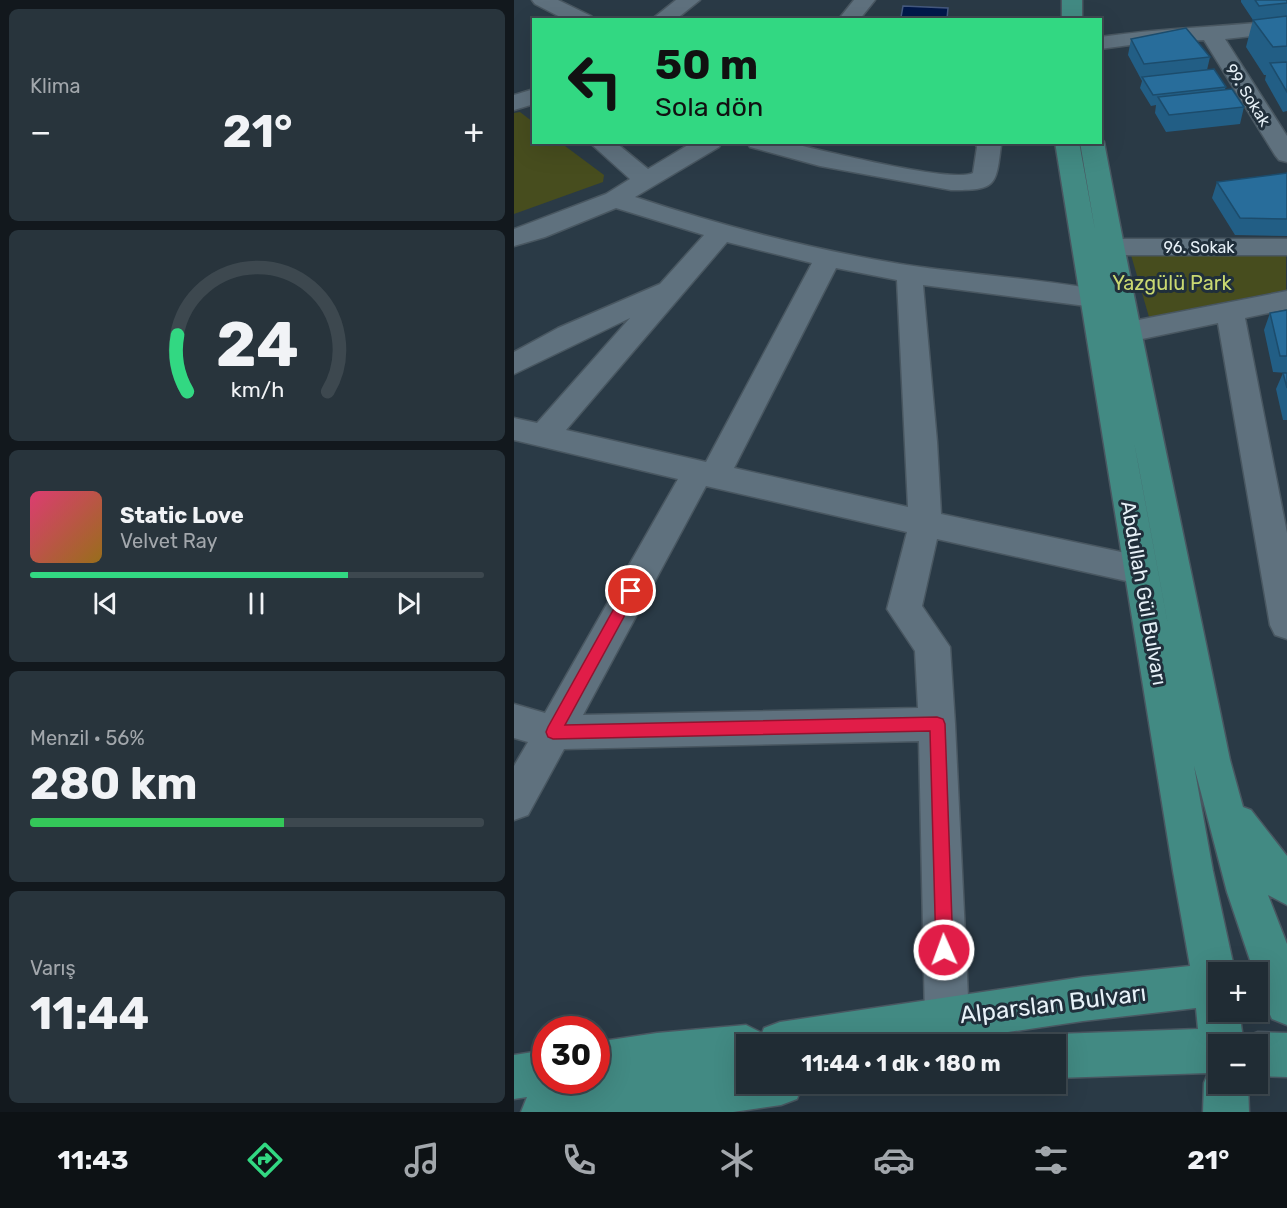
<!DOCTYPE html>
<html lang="tr">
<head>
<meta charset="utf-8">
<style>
  body { margin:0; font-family:Rubik,sans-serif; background:#28343c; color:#f1f3f6; height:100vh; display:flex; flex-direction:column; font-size:22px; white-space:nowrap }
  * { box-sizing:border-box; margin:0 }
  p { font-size:20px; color:#a2a7ac }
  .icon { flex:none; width:33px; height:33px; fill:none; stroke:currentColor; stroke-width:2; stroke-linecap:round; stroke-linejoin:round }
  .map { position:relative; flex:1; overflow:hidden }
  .side { display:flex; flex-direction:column; gap:9px; padding:9px; background:#12181d; width:514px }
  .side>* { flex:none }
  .hud { position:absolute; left:18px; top:18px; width:570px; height:126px; border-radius:0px; box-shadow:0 6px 24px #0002,0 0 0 2px #3d484f; background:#32d882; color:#111; overflow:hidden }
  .controls { position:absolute; left:694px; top:962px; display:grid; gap:12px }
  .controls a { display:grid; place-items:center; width:60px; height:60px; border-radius:0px; background:#202c34; box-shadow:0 6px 24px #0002,0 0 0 2px #3d484f; font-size:30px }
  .speed { position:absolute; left:18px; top:1016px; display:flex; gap:12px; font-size:30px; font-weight:700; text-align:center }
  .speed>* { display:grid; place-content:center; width:78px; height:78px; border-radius:50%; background:#202c34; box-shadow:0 6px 24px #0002,0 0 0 2px #3d484f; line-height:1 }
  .speed .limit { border:9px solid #d22; background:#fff; color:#111 }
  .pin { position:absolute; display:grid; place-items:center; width:51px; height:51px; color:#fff; margin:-26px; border:3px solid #fff; border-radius:50%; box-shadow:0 2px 6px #0007 }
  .me { position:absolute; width:66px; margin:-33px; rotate:358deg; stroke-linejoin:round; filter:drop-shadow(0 0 4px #0008) }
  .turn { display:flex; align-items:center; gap:21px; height:126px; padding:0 24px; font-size:27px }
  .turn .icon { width:78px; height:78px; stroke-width:2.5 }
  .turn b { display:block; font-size:42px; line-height:51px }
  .big { font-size:45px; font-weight:700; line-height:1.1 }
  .side .widget { flex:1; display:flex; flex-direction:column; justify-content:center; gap:9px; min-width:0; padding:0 21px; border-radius:9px; background:#28343c }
  .side .dial { align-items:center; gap:0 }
  .dial svg { height:156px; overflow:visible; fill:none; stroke:#3d484f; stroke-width:7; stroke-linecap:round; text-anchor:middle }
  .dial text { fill:#f1f3f6; stroke:none }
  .song { display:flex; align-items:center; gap:18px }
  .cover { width:72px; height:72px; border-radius:9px; background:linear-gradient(135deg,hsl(340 70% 55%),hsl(40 70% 35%)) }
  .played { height:6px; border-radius:3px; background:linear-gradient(90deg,#32d882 70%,#3d484f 70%) }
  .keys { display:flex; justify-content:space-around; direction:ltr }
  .heat { display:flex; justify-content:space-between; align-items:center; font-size:33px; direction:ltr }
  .charge { height:9px; border-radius:4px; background:linear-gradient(90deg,#34c759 56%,#3d484f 0) }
  .trip { position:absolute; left:222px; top:1034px; width:330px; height:60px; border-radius:0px; background:#202c34; box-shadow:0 6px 24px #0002,0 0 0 2px #3d484f; font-weight:700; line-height:60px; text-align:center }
  .dock { display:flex; height:96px; justify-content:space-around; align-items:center; background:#0d1215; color:#a2a7ac }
  .dock .icon { width:42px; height:42px }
  .dock .active { color:#32d882 }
  .dock b { font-size:27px; color:#f1f3f6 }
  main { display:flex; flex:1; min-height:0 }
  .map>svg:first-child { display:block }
</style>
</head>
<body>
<main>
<section class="side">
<div class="widget"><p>Klima</p>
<div class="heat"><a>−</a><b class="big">21°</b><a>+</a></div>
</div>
<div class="widget dial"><svg viewBox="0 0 100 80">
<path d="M14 69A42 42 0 1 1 86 69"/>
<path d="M14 69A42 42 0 0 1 9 40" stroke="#32d882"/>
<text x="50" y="56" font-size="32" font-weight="700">24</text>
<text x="50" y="72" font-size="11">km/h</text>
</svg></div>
<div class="widget">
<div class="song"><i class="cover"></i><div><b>Static Love</b><p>Velvet Ray</p></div></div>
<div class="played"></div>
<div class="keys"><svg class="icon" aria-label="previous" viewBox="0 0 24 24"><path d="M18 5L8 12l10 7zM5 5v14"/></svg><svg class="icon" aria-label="pause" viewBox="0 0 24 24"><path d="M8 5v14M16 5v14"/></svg><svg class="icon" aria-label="next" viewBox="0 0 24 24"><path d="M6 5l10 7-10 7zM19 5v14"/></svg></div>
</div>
<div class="widget"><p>Menzil · 56%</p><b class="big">280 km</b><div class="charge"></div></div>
<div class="widget"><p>Varış</p><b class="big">11:44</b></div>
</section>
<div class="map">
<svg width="773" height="1112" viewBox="0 0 773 1112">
  <rect width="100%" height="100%" fill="#2a3a46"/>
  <path fill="#474d1e" d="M6,112L19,122L20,142L47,143L90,175L89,182L0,214V113Z
    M772,253V290L635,317L617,255Z"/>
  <path fill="#00184a" stroke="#45597e" stroke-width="1.5" d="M389,6L434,8L433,19L387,17Z"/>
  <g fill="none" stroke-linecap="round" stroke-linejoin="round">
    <g stroke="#495761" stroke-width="3">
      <path id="minor" d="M18,0H44L77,16L80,20H52L21,4Z
        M162,0H186L161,20H137Z
        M340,0H361L345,20H324Z
        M773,20V32L711,39L773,136V162L765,160L761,155L690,40L646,41L586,49V37C648,28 710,27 773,20Z
        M20,89V104L0,110V95Z
        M75,142H101L134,169L179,142H208L205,147L121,197C208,226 296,249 386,264C450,274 516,278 580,289L590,292L594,298L590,304L580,307L409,285L423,442L427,514L626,556L638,560L643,570L638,580L626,584L423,539L408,606L436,647L441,724L455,1018L448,1033L433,1040L418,1033L411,1018L405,741L50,749L14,815L0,820V766L14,742L0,738V704L31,713L164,479L0,440V418L23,423L116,318L0,374V352L44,328L146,284L190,235L102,208L31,237L0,246V229L92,194L116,179ZM213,242L298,263L192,462L52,430ZM322,268L383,280L394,507L220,468ZM192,486L393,532L373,609L401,651L404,708L69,715Z
        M233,142C246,142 261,141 274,143C306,149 437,184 459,173L463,147L460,142H485L487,145C482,187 482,190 437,190L306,166L236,147Z
        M598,239H773V255H598L589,253L585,247L589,241Z
        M773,291V309L731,318L773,533V639L761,635L756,625L704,323L614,342L604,339L600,332L604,325L614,322Z"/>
    </g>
    <g stroke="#495761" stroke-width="3">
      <path id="major" d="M548,0H568V20H548Z
        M586,137L590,142C629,349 674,554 716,760L729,807L737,810L773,856V905L754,895L773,944V1025L758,1019C751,1004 744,989 744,972H740L713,892L680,766L699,871L721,972H705V1011H725L729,1038L744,1032L773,1033V1077L744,1076V1044H705V1083H734L735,1112H689L690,1083L694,1073L542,1078V1044H525L526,1040L542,1034L684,1029L682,1008L569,1021L413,1044H232V1083H289L283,1099L267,1105L219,1112H7L13,1097L0,1099V1055L32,1050V1080H51L48,1087L77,1084L67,1080H82V1042L143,1033L232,1025L248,1033L250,1028L266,1022L569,977L676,966L659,871L541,142H565L581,230L566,142H586ZM620,442L625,468L657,641Z"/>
    </g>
    <use href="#minor" fill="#5f717e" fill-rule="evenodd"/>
    <use href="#major" fill="#428a83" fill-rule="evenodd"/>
  </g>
  <path fill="#225e85" d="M727,0H773V111L769,112L751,80L752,75H750L732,47L739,20L727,2Z
    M617,39L696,57L693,70L712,87L711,89L730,107L726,124L652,132L641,113L642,105L637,106L626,88L628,81L614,55Z
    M773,173V236L721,235L698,198L703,182Z
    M773,310V373L759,372L750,330L756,313Z
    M769,373H773V420H769L762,389Z"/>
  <path fill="#286d9b" stroke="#1c4c6c" stroke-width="1.5" d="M741,0H773V3L745,6Z
    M773,16V46L759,47L739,20Z
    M672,28L696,57L630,64L617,39Z
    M773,62V92L756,63Z
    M700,69L712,87L639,95L628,77Z
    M718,89L730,107L655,115L644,97Z
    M773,173V219L726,218L703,182Z
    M773,310V356H766L756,313Z
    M769,373H773V388Z"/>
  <path fill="#e11d48" stroke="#92132f" stroke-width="1.5" d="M117,586L122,587L124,591L51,725L423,717L429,719L431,724L439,950L436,956L430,959L424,956L422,950L416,731L39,739L34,737L32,732L34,727L112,587Z"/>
  <g text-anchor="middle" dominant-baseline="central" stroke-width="6" stroke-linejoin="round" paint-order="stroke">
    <g font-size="16" fill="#e7f1f8" stroke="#202f3b">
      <text transform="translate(734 95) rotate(58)">99. Sokak</text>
      <text x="685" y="247">96. Sokak</text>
    </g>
    <g font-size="20" fill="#c9d871" stroke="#202f3b">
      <text x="658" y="283">Yazgülü Park</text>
    </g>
    <g font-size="20" fill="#e7f1f8" stroke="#202f3b">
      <text transform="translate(630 593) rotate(80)">Abdullah Gül Bulvarı</text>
    </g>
    <g font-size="24" fill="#e7f1f8" stroke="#202f3b">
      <text transform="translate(539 1004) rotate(-7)">Alparslan Bulvarı</text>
    </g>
  </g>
</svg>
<div class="controls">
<a>+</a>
<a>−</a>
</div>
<div class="speed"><div class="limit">30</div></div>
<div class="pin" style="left:117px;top:591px;background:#d93025"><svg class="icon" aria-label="arrive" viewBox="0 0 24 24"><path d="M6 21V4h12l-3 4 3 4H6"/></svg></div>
<svg class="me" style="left:430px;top:950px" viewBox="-20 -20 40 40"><circle r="17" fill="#e11d48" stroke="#fff" stroke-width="3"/><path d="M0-11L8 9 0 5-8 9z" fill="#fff"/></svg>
<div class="trip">11:44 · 1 dk · 180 m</div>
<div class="hud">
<div class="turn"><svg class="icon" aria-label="left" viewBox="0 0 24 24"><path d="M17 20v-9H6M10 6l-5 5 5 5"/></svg><div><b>50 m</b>Sola dön</div></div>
</div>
</div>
</main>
<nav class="dock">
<b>11:43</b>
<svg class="icon active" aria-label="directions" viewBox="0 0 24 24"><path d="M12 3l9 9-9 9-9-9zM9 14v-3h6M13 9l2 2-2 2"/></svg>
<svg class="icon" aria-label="music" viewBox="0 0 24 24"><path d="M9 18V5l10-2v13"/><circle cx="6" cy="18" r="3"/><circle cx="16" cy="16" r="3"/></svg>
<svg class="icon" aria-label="phone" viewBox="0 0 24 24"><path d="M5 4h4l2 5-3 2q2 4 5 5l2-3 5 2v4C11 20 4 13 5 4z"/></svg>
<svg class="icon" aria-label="climate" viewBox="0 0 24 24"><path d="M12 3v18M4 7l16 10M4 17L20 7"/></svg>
<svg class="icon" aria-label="car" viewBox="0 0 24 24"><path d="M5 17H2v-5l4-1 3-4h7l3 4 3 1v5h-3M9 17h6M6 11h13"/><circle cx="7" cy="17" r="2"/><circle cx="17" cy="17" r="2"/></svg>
<svg class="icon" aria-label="filters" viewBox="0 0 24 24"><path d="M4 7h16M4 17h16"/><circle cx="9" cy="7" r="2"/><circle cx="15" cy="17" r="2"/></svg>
<b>21°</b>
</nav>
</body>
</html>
